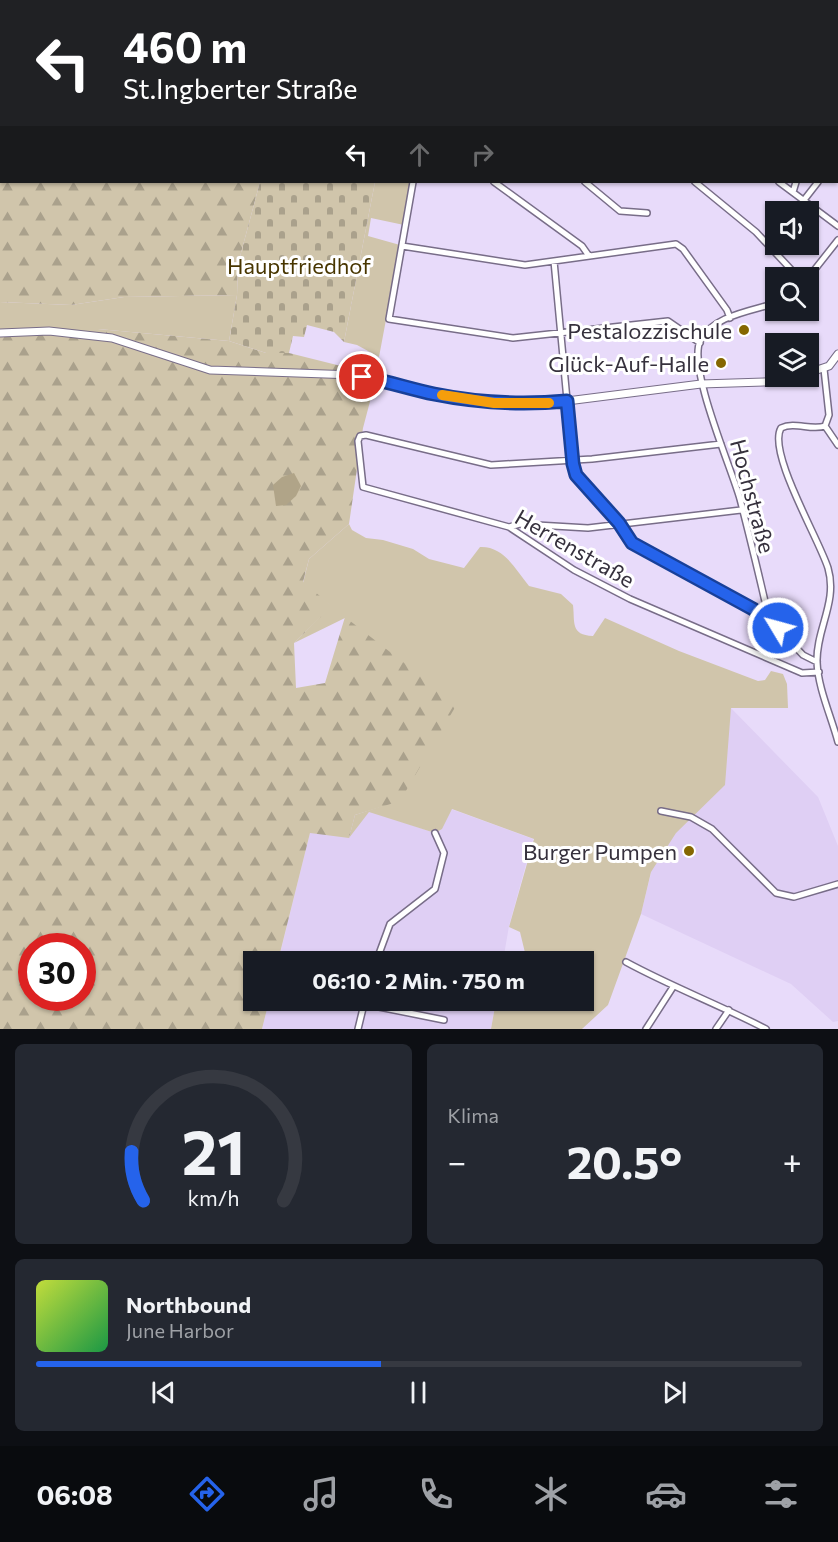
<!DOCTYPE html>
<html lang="de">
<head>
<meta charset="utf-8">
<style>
  body { margin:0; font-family:Commissioner,sans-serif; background:#242831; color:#f1f3f6; height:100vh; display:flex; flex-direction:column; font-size:22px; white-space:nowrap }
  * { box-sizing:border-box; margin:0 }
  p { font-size:20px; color:#9ea1a6 }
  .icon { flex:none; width:33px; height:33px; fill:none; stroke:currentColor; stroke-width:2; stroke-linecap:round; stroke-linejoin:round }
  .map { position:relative; height:1029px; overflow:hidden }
  .side { display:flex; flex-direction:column; gap:15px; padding:15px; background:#0d0f14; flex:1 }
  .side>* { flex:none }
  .guide { position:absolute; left:0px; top:0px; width:838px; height:183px; box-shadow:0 2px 4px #0004; background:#202124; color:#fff; overflow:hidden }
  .controls { position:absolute; left:765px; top:201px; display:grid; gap:12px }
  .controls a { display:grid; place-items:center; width:54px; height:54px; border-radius:0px; background:#171b24; box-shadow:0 2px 4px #0004; font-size:30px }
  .speed { position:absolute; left:18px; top:933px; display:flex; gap:12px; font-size:30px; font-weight:700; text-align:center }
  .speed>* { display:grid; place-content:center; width:78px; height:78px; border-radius:50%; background:#171b24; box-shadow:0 2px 4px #0004; line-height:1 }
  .speed .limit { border:9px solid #d22; background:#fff; color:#111 }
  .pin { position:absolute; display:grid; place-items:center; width:51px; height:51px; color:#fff; margin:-26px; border:3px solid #fff; border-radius:50%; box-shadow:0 2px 6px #0007 }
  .me { position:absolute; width:66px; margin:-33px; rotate:307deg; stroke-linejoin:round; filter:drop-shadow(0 0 4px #0008) }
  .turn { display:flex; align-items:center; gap:21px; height:126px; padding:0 24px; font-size:27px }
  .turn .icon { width:78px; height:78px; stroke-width:2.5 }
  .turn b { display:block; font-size:42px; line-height:51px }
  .lanes { display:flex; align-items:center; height:57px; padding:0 24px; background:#0003; justify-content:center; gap:30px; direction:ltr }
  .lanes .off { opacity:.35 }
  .big { font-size:45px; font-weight:700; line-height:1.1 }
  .side .card { flex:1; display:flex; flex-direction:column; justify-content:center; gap:9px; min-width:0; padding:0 21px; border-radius:9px; background:#242831 }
  .side .dial { align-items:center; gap:0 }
  .dial svg { height:156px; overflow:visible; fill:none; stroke:#363941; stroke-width:7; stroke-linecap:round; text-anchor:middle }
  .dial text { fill:#f1f3f6; stroke:none }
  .song { display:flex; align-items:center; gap:18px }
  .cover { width:72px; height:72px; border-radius:9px; background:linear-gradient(135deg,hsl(70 70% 55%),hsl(140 70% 35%)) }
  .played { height:6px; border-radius:3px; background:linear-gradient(90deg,#2563eb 45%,#363941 45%) }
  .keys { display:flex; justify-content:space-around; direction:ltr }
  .heat { display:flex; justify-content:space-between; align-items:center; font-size:33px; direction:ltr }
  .side .tiles { flex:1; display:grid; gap:15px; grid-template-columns:1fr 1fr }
  .card:last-child { grid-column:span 2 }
  .trip { position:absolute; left:243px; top:951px; width:351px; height:60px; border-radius:0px; background:#171b24; box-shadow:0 2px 4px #0004; font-weight:700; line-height:60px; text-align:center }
  .dock { display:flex; height:96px; justify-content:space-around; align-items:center; background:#090b0e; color:#9ea1a6 }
  .dock .icon { width:42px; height:42px }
  .dock .selected { color:#2563eb }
  .dock b { font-size:27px; color:#f1f3f6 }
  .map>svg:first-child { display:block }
</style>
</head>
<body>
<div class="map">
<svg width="838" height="1029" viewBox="0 0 838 1029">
  <defs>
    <pattern id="forest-firs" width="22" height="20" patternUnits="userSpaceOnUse" patternTransform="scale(1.5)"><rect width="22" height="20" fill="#d0c5ab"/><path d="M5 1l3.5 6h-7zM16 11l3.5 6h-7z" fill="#aaa18c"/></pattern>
    <pattern id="cemetery-stones" width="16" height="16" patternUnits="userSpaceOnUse" patternTransform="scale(1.5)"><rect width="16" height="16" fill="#d0c5ab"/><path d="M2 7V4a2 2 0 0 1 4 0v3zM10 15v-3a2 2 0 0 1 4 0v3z" fill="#aaa18c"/></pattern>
    <pattern id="park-tufts" width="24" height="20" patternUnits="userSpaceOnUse" patternTransform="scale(1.5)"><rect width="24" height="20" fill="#d0c5ab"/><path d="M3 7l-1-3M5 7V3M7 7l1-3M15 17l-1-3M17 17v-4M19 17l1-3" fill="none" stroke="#aaa18c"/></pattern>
  </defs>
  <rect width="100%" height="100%" fill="#e8dbfa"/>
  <path fill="#dfcff4" d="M731,708L818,797L838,846V1021L833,1022L791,984L641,914L651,873L639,824Z
    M451,809L533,839L509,926L503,961L278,962L310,833L369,811L435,833Z
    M269,1001H496L491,1029H262Z"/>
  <path fill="#d0c5ab" d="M375,182H410L404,225L371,218L368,236L400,245L379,357L357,345L344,342Z
    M237,295L229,341L98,329L0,330V302L71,305L124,297Z
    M349,524L352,530L366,538L383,540L413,549L429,559L464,568L480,547C504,546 515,569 529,586L561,594L573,605C575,622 570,635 593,636L605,618L679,651L758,681L765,680L771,671L783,674L787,684L788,708H731L725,785L676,833L651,872L641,914L608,1005L582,1029H491L496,1001L584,1000V962L527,961L520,932L509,927L534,839L452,809L442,829L435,833L369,812L349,838L355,815L400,800L345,618L294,643L331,606L303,583L309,559Z"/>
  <path fill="url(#forest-firs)" fill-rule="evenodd" d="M0,0H406L2,2V182H260L238,264L237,295L124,297L71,305L0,302Z
    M49,329H98L229,341L266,353H289L377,375L363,428L349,524L309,559L303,582L332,606L294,643L296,688L325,683L345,617L457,704L400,801L355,815L349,838L310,833L278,961L254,962V1000L269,1001L262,1029H0V331ZM32,946H82V998H32Z"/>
  <path fill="url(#cemetery-stones)" d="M260,182H375L344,342L334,332L307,325L304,337L293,336L289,353H266L229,341L237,295L238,264Z"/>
  <path fill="url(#park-tufts)" d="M6,0H372L10,2Z"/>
  <path fill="#b0a488" d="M294,473L301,486L296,496L286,505L276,506L273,485L282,477Z"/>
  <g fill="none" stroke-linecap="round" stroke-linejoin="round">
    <path stroke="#b0a488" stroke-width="1.5" d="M115,0L117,2
      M339,0V2
      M321,2L326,0"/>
    <g stroke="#786d88" stroke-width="8">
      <path id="minor" d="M751,0L753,2
        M702,2L703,0
        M837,54H838
        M837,152L838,156
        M837,163H838
        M413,182L389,319L513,338L668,321L700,343
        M494,182L582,246L589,256
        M585,182L620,211L647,213
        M695,182L756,232L799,278
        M779,182L838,226
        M793,192L796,182
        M804,200L818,182
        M402,246L525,265L676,244L683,249L727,310L730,318
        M554,261L573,464C578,485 618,521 631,543L769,619L803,655L817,662
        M808,278L838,240
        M824,369L829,415L825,426C811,431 795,421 781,428C767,452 819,539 828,568C838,602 816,629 817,662C818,688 831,716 838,742
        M825,426L838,445
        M721,444L592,459L491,465L366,435L360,436L358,441L363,487L509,527L574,570L630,599L802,673L819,672
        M509,527L520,524L588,528L741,510
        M769,619C760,579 750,538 740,499C731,467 688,369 700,341C712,316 751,311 776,303
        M661,811L691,817L712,829L776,893L794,897L838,884
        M376,962L390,924L435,889L444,853L435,833
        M626,962C672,987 720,1005 766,1029
        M364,1004L444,1020
        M358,1029L365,1000
        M646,1029L673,987
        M716,1029L729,1010"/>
    </g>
    <g stroke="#786d88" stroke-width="9">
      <path id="major" d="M0,333L49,331L112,338L210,370L354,375L447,396L513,404L567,401L701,384L765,382L794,376
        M808,373L829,366L838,354"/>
    </g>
    <use href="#minor" stroke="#fff" stroke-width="5"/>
    <use href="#major" stroke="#fff" stroke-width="7"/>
  </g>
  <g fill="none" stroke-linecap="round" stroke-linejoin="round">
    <g stroke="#184099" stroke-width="15">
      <path id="route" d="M362,377C387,381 410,389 434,394C478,403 521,405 567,401L573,464L576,475L619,523L632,543L753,609L778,628"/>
    </g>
    <use href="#route" stroke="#2563eb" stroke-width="10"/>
    <path stroke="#f59e0b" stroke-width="10" d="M442,395L494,403H549"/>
  </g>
  <g fill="#856701" stroke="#fff" stroke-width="2">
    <circle cx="744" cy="330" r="6"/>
    <circle cx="721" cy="363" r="6"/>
    <circle cx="689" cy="851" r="6"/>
  </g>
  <g text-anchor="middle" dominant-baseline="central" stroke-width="6" stroke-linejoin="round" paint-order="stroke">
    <g font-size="22" fill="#483600" stroke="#fff">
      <text x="299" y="265">Hauptfriedhof</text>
    </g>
    <g font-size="22" fill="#36313d" stroke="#fff" text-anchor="end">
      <text x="732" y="330">Pestalozzischule</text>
      <text x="709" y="363">Glück-Auf-Halle</text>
      <text x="677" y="851">Burger Pumpen</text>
    </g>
    <g font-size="22" fill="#36313d" stroke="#fff">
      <text transform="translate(753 496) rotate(75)">Hochstraße</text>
      <text transform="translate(575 548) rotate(30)">Herrenstraße</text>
    </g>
  </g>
</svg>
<div class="controls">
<a><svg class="icon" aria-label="sound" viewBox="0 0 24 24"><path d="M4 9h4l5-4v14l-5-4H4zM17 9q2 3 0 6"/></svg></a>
<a><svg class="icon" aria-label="search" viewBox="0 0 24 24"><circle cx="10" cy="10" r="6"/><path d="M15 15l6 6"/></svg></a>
<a><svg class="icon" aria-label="layers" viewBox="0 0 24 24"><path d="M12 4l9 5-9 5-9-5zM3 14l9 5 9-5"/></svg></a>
</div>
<div class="speed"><div class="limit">30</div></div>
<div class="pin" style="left:362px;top:377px;background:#d93025"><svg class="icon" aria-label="arrive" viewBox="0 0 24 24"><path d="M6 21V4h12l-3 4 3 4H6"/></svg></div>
<svg class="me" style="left:778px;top:628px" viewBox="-20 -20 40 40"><circle r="17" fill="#2563eb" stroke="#fff" stroke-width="3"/><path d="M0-11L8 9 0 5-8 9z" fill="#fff"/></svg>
<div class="trip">06:10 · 2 Min. · 750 m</div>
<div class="guide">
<div class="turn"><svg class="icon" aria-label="left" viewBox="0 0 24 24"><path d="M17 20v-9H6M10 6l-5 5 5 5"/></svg><div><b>460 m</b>St.Ingberter Straße</div></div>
<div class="lanes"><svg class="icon" aria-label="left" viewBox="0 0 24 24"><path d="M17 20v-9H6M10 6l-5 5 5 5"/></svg><svg class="icon off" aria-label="ahead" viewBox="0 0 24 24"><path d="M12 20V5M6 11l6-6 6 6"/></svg><svg class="icon off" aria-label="right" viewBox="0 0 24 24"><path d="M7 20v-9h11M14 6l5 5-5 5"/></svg></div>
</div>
</div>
<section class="side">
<div class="tiles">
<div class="card dial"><svg viewBox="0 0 100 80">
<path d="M14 69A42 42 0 1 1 86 69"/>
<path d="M14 69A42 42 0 0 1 8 44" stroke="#2563eb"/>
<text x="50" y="56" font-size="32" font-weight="700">21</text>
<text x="50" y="72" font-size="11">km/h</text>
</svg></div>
<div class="card"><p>Klima</p>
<div class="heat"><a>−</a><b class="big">20.5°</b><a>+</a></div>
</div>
<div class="card">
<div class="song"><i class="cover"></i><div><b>Northbound</b><p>June Harbor</p></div></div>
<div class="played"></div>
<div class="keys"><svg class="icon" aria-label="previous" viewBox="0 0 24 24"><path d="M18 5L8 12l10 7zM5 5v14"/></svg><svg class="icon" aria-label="pause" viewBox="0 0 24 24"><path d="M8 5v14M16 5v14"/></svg><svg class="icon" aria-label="next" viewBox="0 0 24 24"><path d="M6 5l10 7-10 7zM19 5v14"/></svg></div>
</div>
</div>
</section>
<nav class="dock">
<b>06:08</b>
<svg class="icon selected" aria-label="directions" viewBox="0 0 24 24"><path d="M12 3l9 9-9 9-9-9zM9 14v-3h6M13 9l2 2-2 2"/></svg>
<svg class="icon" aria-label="music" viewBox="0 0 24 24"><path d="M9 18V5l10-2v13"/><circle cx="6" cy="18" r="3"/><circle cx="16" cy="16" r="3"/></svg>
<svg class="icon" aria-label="phone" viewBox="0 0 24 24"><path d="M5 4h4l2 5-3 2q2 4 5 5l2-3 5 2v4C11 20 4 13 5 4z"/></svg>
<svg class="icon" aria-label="climate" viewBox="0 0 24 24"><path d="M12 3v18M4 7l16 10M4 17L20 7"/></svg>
<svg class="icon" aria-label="car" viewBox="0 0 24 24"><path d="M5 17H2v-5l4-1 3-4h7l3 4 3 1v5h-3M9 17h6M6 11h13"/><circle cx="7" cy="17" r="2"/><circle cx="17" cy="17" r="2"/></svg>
<svg class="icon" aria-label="filters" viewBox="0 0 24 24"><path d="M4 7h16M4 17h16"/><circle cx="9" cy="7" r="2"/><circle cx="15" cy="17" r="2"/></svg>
</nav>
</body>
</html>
